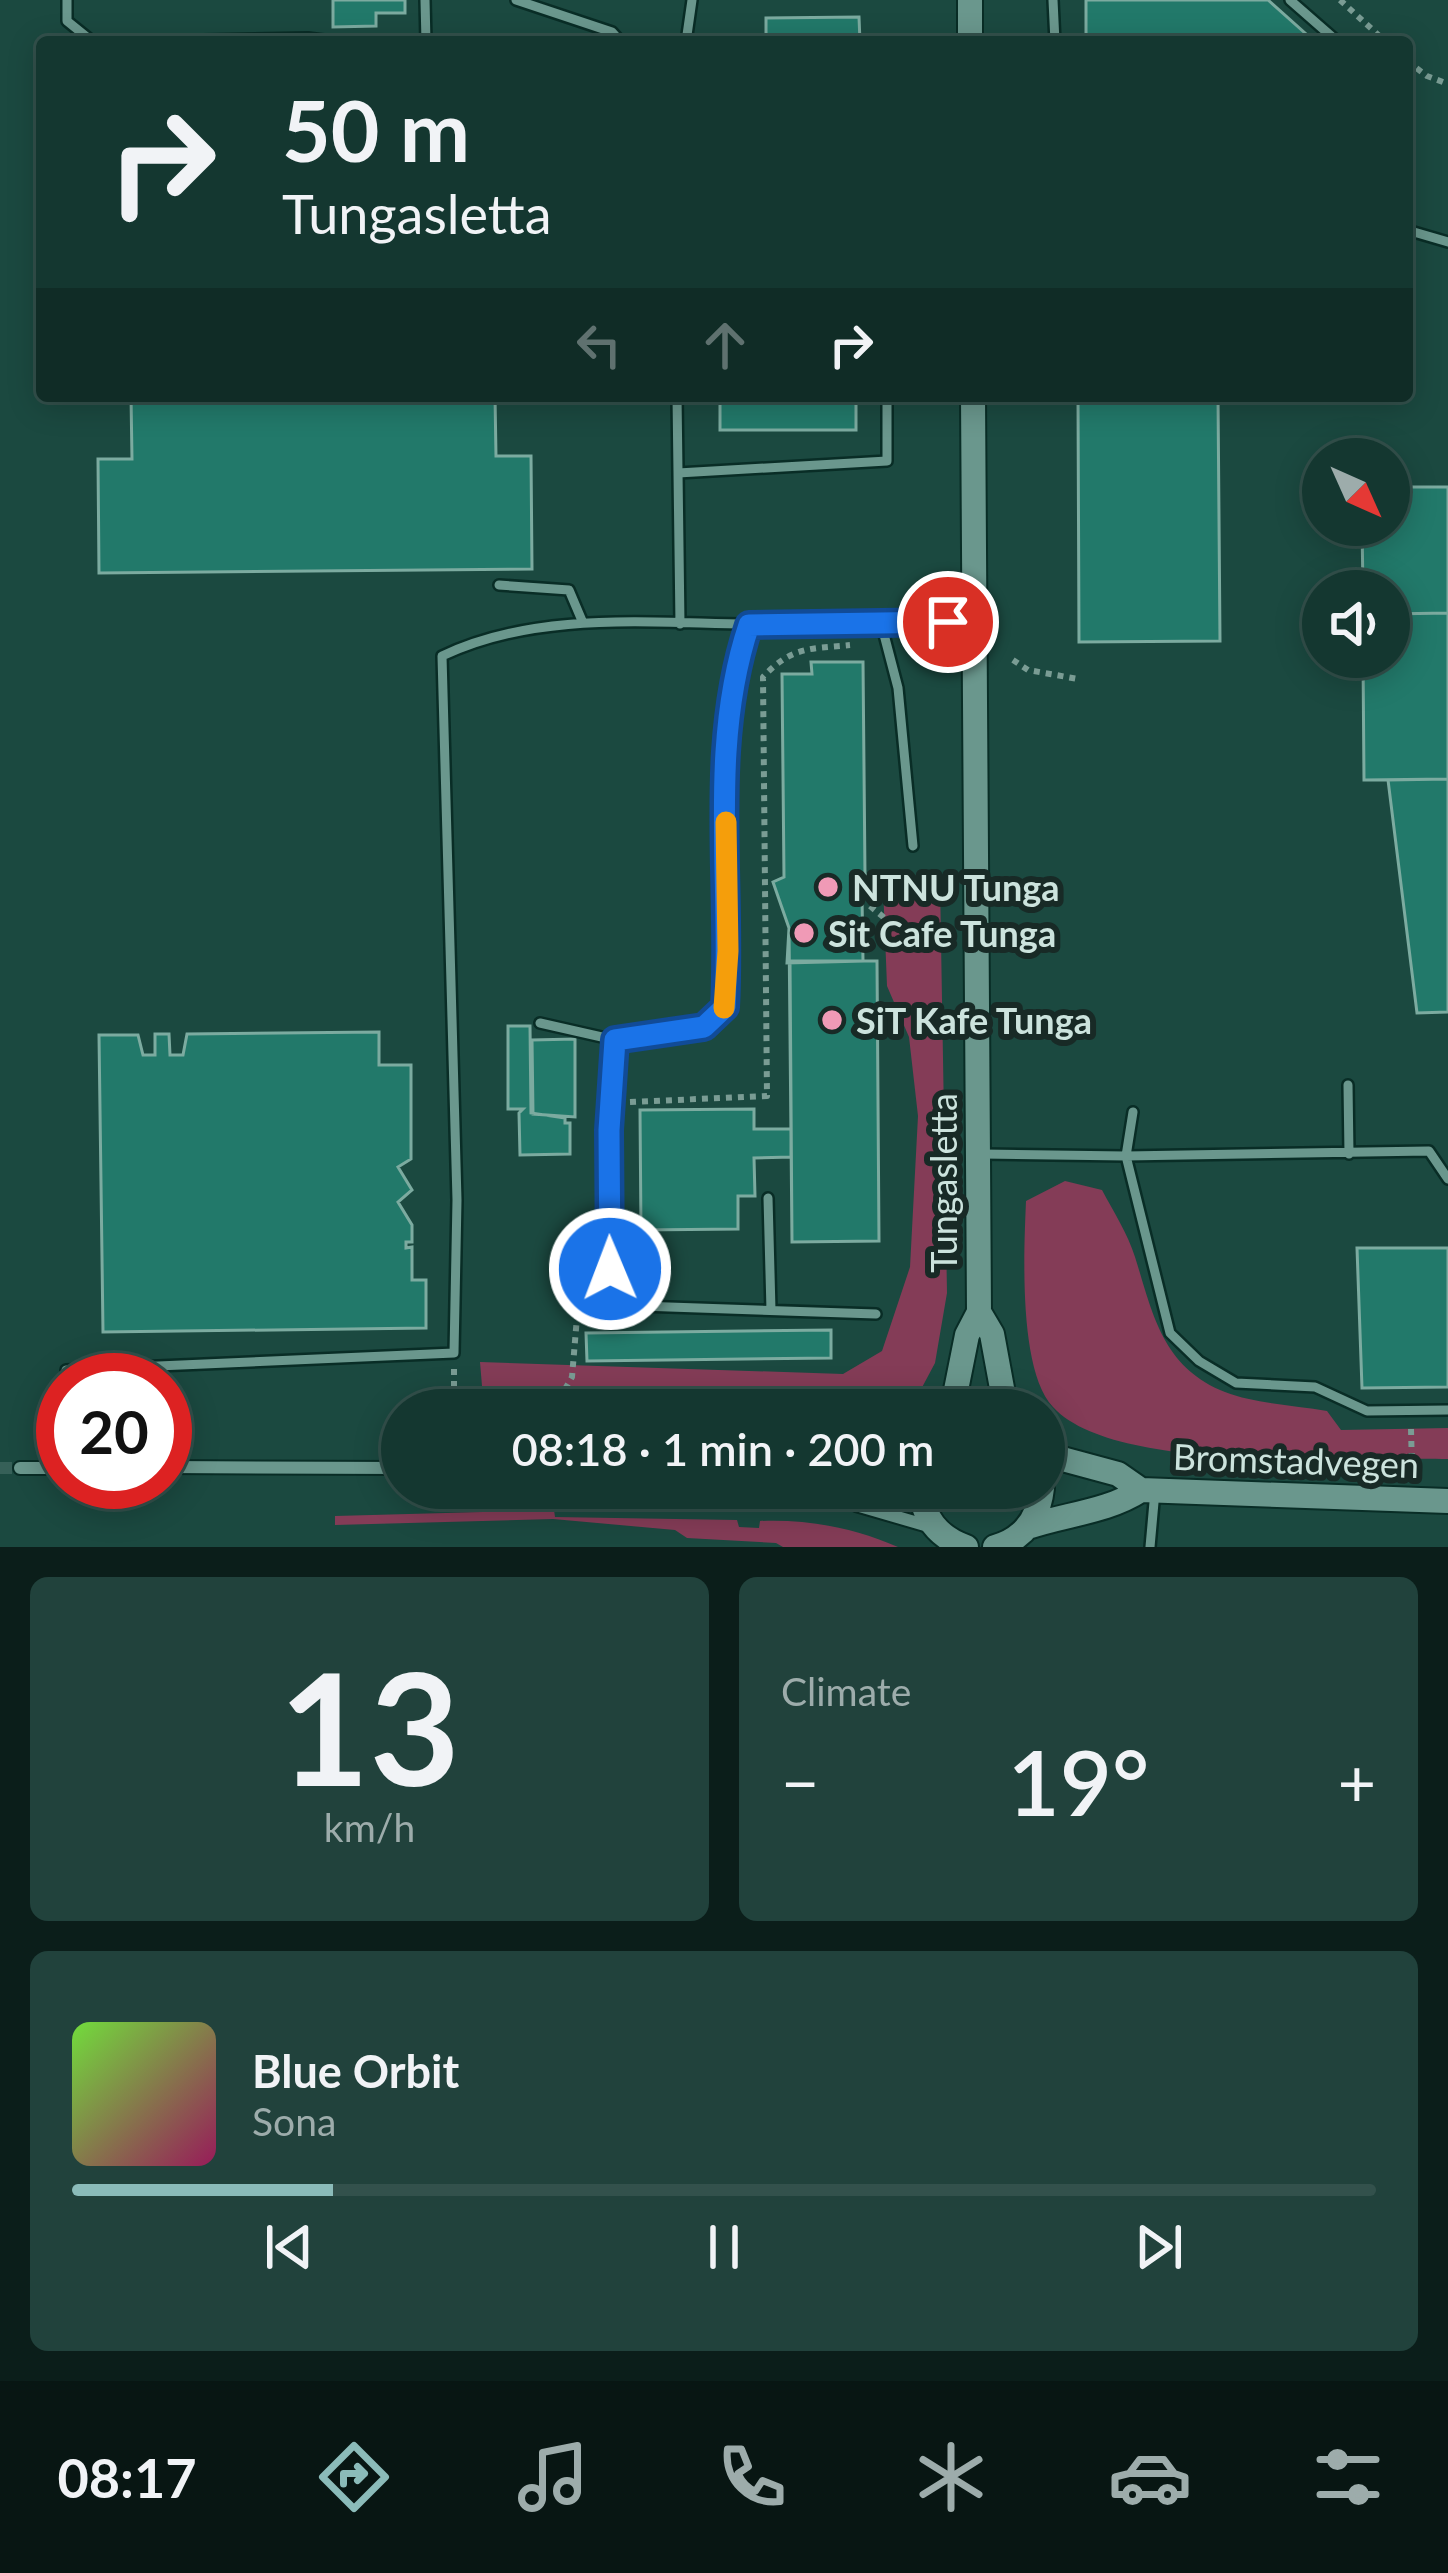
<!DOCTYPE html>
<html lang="en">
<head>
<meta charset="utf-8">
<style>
  body { margin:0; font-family:Lato,sans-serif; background:#21423c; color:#f1f3f6; height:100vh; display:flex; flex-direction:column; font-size:45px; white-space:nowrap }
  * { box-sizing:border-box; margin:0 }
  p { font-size:39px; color:#9dacab }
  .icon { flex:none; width:66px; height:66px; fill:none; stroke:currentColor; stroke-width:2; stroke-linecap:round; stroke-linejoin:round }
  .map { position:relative; height:1547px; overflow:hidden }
  .panel { display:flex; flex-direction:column; gap:30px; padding:30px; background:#0b1e1a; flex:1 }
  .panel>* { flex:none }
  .top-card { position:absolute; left:36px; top:36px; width:1377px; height:366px; border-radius:12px; box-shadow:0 6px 30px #0003,0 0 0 3px #33514c; background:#143730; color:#f1f3f6; overflow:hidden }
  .needle { width:78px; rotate:135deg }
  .controls { position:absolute; left:1302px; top:438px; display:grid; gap:24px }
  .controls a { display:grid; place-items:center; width:108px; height:108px; border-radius:50%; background:#143730; box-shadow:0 6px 30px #0003,0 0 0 3px #33514c; font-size:60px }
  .speed { position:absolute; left:36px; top:1353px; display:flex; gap:24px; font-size:60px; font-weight:700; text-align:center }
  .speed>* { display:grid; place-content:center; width:156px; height:156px; border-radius:50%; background:#143730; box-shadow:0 6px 30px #0003,0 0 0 3px #33514c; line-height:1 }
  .speed .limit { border:18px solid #d22; background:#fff; color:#111 }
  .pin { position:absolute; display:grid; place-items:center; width:102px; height:102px; color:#fff; margin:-51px; border:6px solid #fff; border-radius:50%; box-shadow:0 3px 12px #0007 }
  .me { position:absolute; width:132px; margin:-66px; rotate:359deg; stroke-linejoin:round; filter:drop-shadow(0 0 9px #0008) }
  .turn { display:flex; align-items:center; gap:42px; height:252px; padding:0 48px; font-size:54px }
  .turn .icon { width:156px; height:156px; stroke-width:2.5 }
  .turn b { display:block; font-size:84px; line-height:102px }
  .lanes { display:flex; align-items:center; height:114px; padding:0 48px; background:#0003; justify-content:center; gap:60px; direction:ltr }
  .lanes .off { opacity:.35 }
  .big { font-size:90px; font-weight:600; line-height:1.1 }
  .panel .card { flex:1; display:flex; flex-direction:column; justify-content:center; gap:18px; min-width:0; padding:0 42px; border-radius:18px; background:#21423c }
  .panel .dial { align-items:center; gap:0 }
  .dial b { font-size:156px; line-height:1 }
  .song { display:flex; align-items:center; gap:36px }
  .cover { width:144px; height:144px; border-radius:18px; background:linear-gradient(135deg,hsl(100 70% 55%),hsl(330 70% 35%)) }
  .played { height:12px; border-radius:6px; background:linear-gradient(90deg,#8bbbb9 20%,#33514c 20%) }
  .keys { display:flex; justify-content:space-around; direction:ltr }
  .heat { display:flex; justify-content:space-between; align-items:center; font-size:66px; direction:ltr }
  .panel .tiles { flex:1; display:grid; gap:30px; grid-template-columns:1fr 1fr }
  .card:last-child { grid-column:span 2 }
  .trip { position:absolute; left:381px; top:1389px; width:684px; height:120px; border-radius:60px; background:#143730; box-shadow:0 6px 30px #0003,0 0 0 3px #33514c; font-weight:600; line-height:120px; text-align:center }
  .menu { display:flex; height:192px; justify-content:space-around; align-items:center; background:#081613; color:#9dacab }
  .menu .icon { width:84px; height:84px }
  .menu .on { color:#8bbbb9 }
  .menu b { font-size:54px; color:#f1f3f6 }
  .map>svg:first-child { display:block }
</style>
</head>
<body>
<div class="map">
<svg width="1448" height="1547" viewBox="0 0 1448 1547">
  <rect width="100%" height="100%" fill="#1b4940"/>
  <path fill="#843c57" d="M940,882L947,1293L935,1363L910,1410H484L480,1362L843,1374L882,1351L910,1267L918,1116L909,1037L887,986L883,885Z
    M1065,1181L1102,1190C1113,1211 1128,1234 1135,1257C1153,1314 1162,1367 1225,1392C1256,1404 1294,1405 1327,1411L1341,1430L1448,1428V1459C1357,1456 1115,1475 1053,1407C1018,1370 1024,1250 1026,1201Z
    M554,1510L555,1517L737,1520L739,1527L759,1528L760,1521C809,1519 854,1528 898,1547H783L776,1543L687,1538L675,1530L553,1519L335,1525V1516Z"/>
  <path fill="#22796a" stroke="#7caba0" stroke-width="3" d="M333,0H405V13H376V26L333,27Z
    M1086,0H1268L1315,42H1086Z
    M859,17L860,42H766V18Z
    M131,396H495L496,456H531L532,569L99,573L98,459H132Z
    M720,396H856V430H720Z
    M1078,396H1218L1220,641L1079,642Z
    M1389,487H1448V613L1389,614V591H1363L1362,525H1389Z
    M1448,613V779L1364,780L1363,657H1389V614Z
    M811,662H863L865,875H870V893L862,897L863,961L787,963L789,928L773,882L784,877L782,674H812Z
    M811,662H863L865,875H870V893L862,897L863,961H877L879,1241L792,1242L789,928L773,882L784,877L782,674H812Z
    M1448,779V1012L1417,1013L1388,780Z
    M790,961H877L879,1241L792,1242Z
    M508,1026H530L531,1113L565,1118V1123H570V1154L520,1155L519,1113L523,1109H508Z
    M379,1032V1065H411V1159L398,1167L412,1190L398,1202L412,1225V1242H406V1248L412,1247V1280H426V1328L103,1332L99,1035H138L143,1055H155V1034H169L170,1055H183L187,1034Z
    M575,1039V1117L533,1114L532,1040Z
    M754,1109V1129H791V1157L754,1158L755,1196H738V1229L641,1230L640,1110Z
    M1357,1248H1448V1387L1362,1388Z
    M831,1330V1358L587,1361L586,1333Z"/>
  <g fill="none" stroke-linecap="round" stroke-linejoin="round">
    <path stroke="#366058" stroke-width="12" stroke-dasharray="12 6" stroke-linecap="butt" d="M0,1468H20"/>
    <g stroke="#092d26" stroke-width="14">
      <path id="lane" d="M67,0V21L93,42
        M425,0L426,42
        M516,0L612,32L621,42
        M1053,0L1055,42
        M1290,0L1338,42
        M98,42L308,38L339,42
        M686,42L692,0
        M1407,230L1448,242
        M677,396L680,624
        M678,473L887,461V396
        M499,585L569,590L583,623
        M881,623L898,688L913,846
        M540,1023L615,1040
        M1348,1085L1349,1154
        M1133,1112L1126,1156L1170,1333L1199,1361L1236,1383L1315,1387L1367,1411L1448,1410
        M982,1154L1126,1156L1429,1151L1448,1179
        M768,1198L771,1310
        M876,1314L611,1305L609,1130L615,1040L704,1027L725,1007C732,880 709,747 749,624L970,621
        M66,1370L454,1353L457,1200L442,656C536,611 648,623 749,624
        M1150,1547L1155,1491"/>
    </g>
    <g stroke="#092d26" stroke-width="16">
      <path id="street" d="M165,1467L402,1468
        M20,1468H63
        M824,1488L856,1505L935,1528"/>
    </g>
    <g stroke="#092d26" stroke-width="28">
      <path id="secondary" d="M970,0V42
        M979,1312L992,1334L1006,1410
        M952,1410L967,1335L979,1312L973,396
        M1044,1454L1118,1474L1141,1490L1448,1501
        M920,1488C923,1518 938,1537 966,1547
        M1028,1527C1066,1514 1107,1512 1141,1490
        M995,1547C1024,1539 1039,1517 1042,1488"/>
    </g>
    <path stroke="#7a9c94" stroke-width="6" stroke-dasharray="6 6" stroke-linecap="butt" d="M1340,0L1386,42
      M1407,61L1427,76L1448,84
      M1013,660L1028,670L1078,679
      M870,906L887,920L950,936
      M630,1102L767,1096L763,677C792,646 810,649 850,645
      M454,1369V1410
      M553,1410L572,1377L578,1305
      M1411,1429L1412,1467"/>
    <use href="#lane" stroke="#6a978d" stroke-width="9"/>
    <use href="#street" stroke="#6a978d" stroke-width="12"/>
    <use href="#secondary" stroke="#6a978d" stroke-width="24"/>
  </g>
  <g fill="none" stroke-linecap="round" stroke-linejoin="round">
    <g stroke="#114b97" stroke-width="30">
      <path id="route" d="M610,1269L609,1130L615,1040L704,1027L725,1007C732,880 708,747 749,625L948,622"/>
    </g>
    <use href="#route" stroke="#1a73e8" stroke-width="21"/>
    <path stroke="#f59e0b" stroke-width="21" d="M724,1008L728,951L726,822"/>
  </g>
  <g fill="#f09ab6" stroke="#182a26" stroke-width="4.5">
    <circle cx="828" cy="887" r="12"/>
    <circle cx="804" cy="933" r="12"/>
    <circle cx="832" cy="1020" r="12"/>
  </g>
  <g text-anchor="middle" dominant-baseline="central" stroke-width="12" stroke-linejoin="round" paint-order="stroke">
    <g font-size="36" font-weight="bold" fill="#cce3dd" stroke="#182a26" text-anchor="start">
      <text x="852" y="887">NTNU Tunga</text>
      <text x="828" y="933">Sit Cafe Tunga</text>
      <text x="856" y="1020">SiT Kafe Tunga</text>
    </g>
    <g font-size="36" fill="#cce3dd" stroke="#182a26">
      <text transform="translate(943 1183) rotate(-90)">Tungasletta</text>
      <text transform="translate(1296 1460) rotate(2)">Bromstadvegen</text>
    </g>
  </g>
</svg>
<div class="controls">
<a><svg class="needle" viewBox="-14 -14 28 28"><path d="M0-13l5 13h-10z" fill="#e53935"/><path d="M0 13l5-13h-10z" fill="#9dacab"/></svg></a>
<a><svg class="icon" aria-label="sound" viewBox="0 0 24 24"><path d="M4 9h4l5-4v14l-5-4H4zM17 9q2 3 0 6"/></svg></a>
</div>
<div class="speed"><div class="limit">20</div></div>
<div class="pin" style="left:948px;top:622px;background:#d93025"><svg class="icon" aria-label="arrive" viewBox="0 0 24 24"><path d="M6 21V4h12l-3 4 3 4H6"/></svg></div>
<svg class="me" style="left:610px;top:1269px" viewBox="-20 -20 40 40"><circle r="17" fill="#1a73e8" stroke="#fff" stroke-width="3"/><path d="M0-11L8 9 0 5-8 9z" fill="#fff"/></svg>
<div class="trip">08:18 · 1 min · 200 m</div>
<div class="top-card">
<div class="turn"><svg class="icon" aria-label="right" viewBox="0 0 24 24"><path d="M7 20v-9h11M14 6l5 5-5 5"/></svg><div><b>50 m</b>Tungasletta</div></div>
<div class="lanes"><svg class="icon off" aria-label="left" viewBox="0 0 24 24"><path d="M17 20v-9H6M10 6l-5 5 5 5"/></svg><svg class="icon off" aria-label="ahead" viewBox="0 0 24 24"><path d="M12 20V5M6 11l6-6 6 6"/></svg><svg class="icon" aria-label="right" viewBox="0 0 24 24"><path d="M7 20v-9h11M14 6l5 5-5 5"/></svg></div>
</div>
</div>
<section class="panel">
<div class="tiles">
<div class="card dial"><b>13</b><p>km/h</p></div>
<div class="card"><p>Climate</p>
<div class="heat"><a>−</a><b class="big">19°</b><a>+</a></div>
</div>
<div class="card">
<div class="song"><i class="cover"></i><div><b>Blue Orbit</b><p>Sona</p></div></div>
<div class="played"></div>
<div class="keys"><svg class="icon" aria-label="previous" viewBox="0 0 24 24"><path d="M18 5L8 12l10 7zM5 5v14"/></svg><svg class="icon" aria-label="pause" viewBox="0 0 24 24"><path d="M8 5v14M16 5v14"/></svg><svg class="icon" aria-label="next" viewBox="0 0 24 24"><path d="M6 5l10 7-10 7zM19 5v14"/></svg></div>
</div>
</div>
</section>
<nav class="menu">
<b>08:17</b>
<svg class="icon on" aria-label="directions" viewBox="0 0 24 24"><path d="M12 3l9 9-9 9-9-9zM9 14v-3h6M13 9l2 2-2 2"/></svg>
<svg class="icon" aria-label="music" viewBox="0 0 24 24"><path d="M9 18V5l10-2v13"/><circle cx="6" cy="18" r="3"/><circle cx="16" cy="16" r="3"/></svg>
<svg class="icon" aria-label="phone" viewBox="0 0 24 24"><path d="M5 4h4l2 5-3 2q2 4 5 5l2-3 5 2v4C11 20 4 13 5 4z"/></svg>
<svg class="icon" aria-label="climate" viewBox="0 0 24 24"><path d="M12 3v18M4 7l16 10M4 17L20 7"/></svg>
<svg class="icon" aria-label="car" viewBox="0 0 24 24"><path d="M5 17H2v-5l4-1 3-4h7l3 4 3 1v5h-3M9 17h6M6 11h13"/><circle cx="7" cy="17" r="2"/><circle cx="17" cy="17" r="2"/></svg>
<svg class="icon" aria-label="filters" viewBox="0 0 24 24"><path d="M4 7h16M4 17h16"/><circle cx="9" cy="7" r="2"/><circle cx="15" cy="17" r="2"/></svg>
</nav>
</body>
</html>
